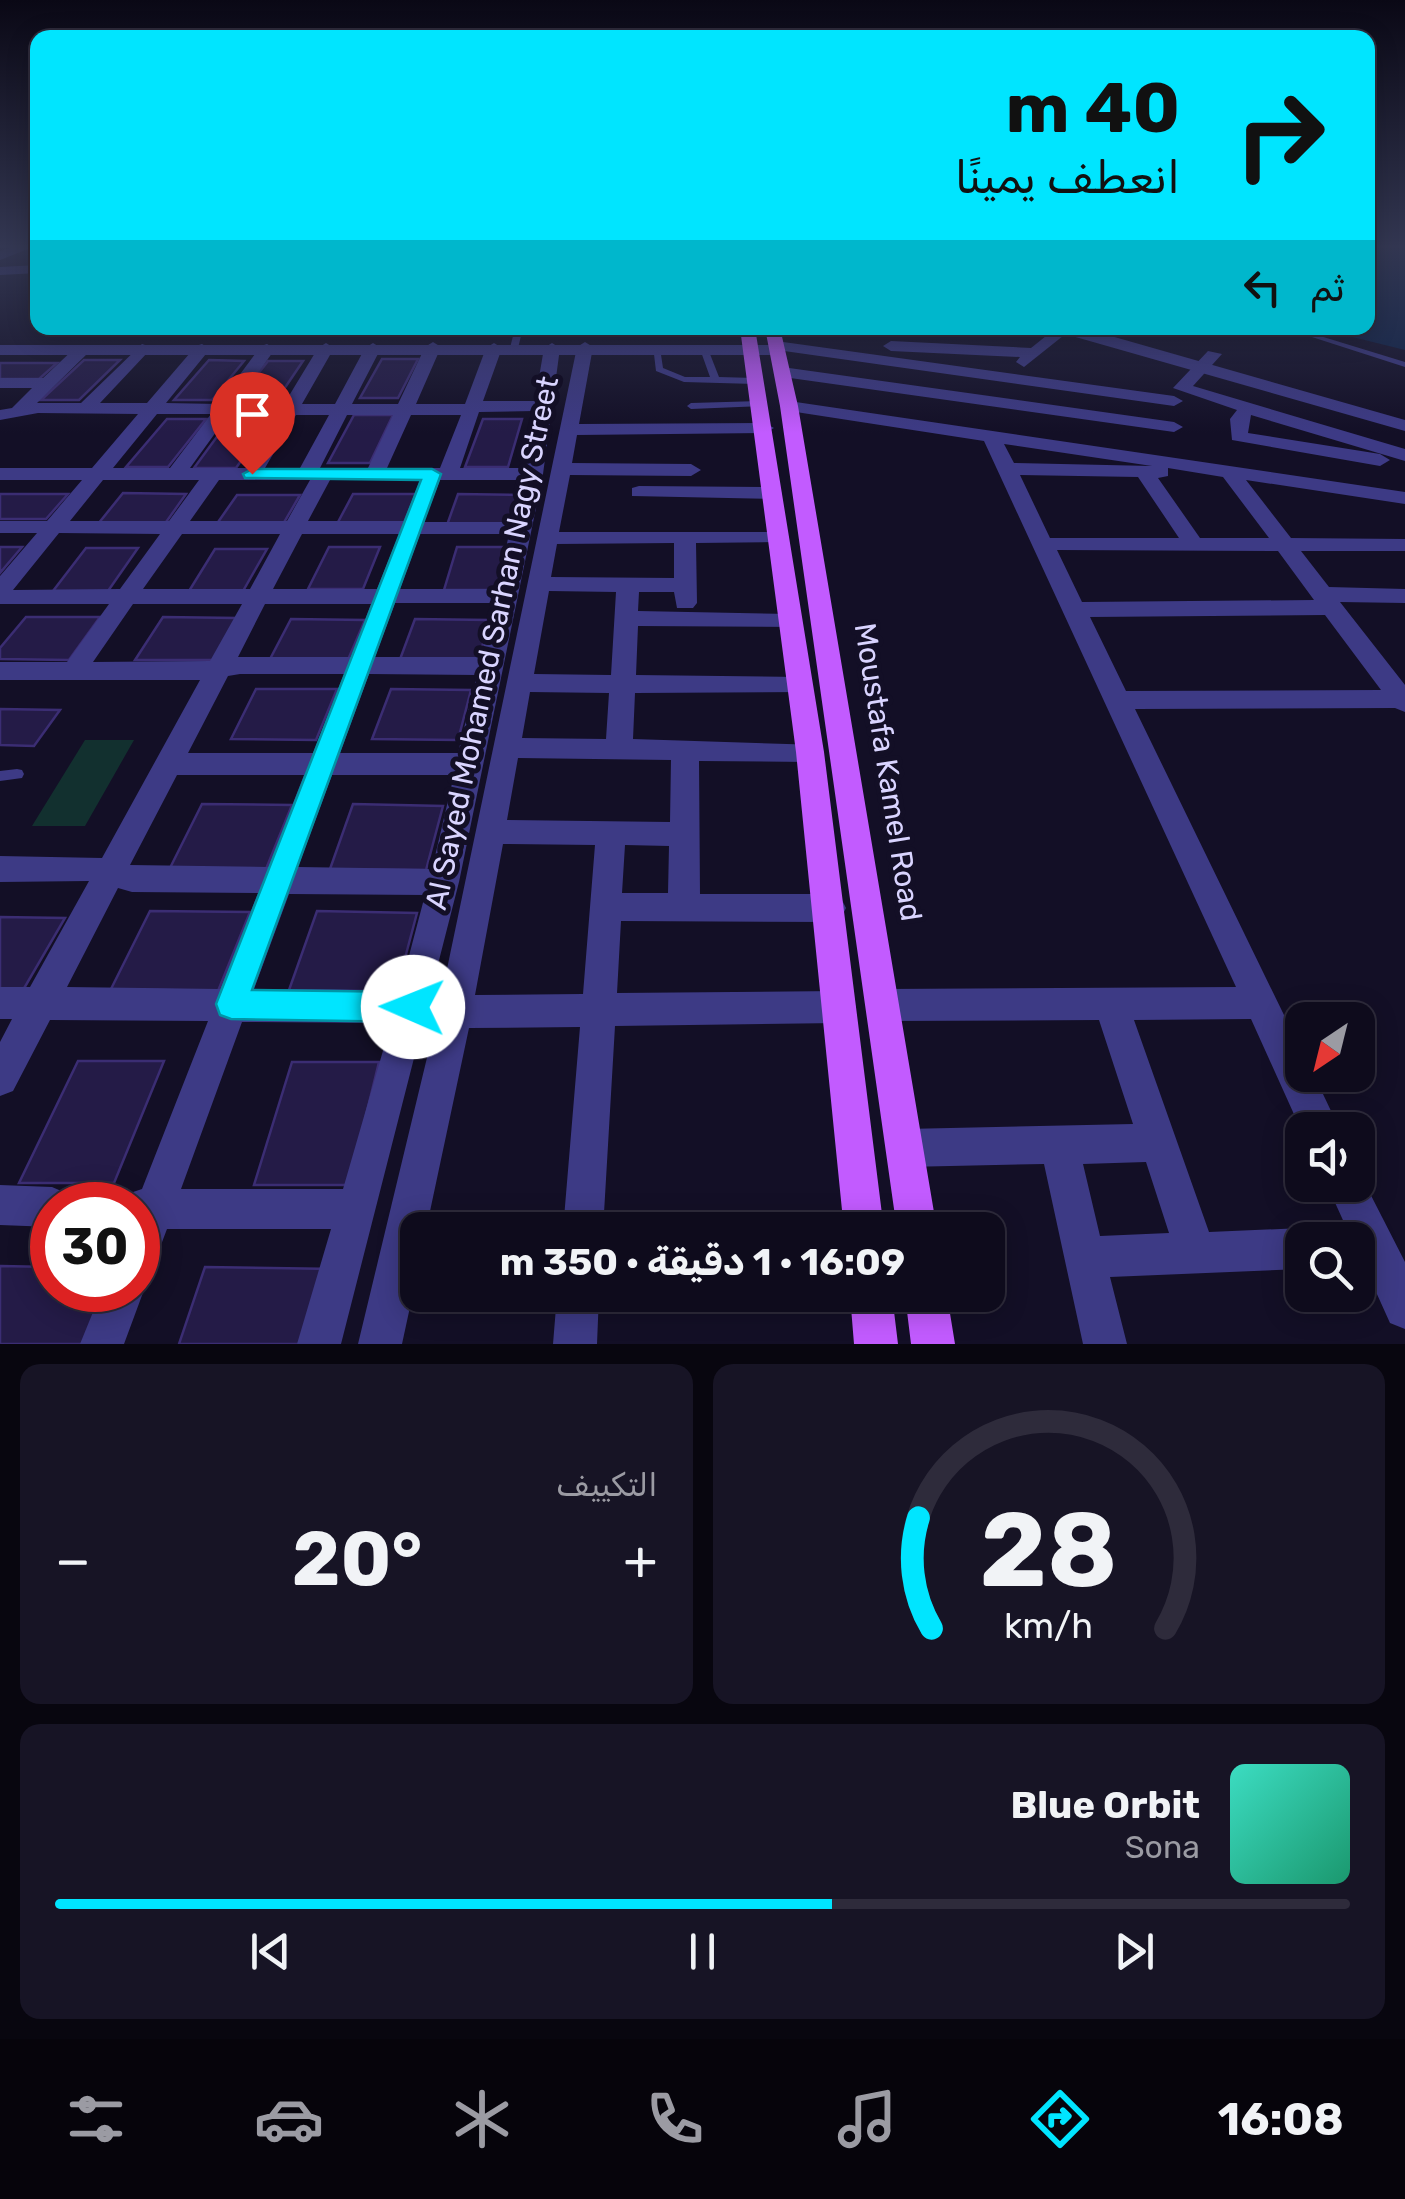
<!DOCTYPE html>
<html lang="ar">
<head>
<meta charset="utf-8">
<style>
  body { margin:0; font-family:Rubik,"Noto Naskh Arabic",sans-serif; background:#171425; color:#f1f3f6; direction:rtl; height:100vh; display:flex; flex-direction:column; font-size:38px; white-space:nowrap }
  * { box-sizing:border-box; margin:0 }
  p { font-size:32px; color:#9b9ba3 }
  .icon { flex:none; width:55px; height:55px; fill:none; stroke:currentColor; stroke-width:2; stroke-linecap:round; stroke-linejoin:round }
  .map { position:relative; height:1344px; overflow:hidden; direction:ltr }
  .side { display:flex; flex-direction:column; gap:20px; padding:20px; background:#08060f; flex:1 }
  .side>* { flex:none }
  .banner { position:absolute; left:30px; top:30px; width:1345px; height:305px; border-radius:20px; box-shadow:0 5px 25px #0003,0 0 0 2px #2e2b3b; direction:rtl; background:#00e5ff; color:#111; overflow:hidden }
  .needle { width:65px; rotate:215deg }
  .buttons { position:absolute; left:1285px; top:1002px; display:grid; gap:20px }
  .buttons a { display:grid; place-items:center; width:90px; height:90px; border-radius:20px; background:#0e0b1c; box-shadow:0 5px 25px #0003,0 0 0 2px #2e2b3b; font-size:50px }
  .speed { position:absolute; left:30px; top:1182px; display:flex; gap:20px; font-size:50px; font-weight:700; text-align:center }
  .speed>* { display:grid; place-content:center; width:130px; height:130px; border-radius:50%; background:#0e0b1c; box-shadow:0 5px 25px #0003,0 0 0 2px #2e2b3b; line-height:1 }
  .speed .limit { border:15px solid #d22; background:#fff; color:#111 }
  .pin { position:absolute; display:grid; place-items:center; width:85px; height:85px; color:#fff; margin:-102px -42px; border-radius:50% 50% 50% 0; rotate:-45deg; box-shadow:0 0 10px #0007 }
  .pin .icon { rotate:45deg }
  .me { position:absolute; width:110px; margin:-55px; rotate:271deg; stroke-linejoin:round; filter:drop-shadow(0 0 8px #0008) }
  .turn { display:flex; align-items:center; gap:35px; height:210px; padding:0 30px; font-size:45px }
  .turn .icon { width:130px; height:130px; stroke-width:2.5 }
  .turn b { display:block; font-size:70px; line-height:85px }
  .then { display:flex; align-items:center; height:95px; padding:0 30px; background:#0003; gap:20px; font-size:38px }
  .big { font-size:75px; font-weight:700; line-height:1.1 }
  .side .tile { flex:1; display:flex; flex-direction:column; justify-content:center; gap:15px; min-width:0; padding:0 35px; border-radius:20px; background:#171425 }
  .side .dial { align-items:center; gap:0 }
  .dial svg { height:260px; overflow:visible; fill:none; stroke:#2e2b3b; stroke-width:7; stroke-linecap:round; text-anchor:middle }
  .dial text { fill:#f1f3f6; stroke:none }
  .song { display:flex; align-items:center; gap:30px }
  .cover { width:120px; height:120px; border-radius:15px; background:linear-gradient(135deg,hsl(170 70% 55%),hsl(160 70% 35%)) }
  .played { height:10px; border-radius:5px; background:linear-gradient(90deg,#00e5ff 60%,#2e2b3b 60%) }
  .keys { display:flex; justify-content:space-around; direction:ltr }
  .heat { display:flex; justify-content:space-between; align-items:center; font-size:55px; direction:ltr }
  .side .tiles { flex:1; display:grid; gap:20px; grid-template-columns:1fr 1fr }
  .tile:last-child { grid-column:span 2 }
  .trip { position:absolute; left:400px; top:1212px; width:605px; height:100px; border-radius:20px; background:#0e0b1c; box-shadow:0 5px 25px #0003,0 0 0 2px #2e2b3b; font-weight:700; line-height:100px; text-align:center; direction:rtl }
  .tab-bar { display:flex; height:160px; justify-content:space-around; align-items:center; background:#06040b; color:#9b9ba3 }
  .tab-bar .icon { width:70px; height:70px }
  .tab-bar .active { color:#00e5ff }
  .tab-bar b { font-size:45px; color:#f1f3f6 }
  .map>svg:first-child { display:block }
</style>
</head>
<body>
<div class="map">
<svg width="1405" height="1344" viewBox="0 0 1405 1344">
  <rect width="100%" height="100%" fill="#130f26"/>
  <path fill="#12302f" d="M85,740H134L85,826H32Z"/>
  <path fill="#0c2248" d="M1368,245H1405V350L1316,328H1368Z"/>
  <path fill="#241b47" stroke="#3b2d73" stroke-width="2.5" d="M382,359H418L398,398H360Z
    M84,360H120L79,400H41Z
    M209,360L244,361L212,400H174Z
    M268,361H303L276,401H237Z
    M0,363H57L39,379H0Z
    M354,415H393L370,463H328Z
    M167,419H206L168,467H126Z
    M230,419L270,420L236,468H194Z
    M483,419H522L508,467H465Z
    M123,493L186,494L164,525L98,524Z
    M0,494H68L46,519H0Z
    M353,494H416L403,525L337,524Z
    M458,494L521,495L513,525H447Z
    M237,495H300L282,526L216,525Z
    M0,547H22L0,573Z
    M329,547H380L363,589H308Z
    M457,547H509L499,590H444Z
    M86,548H138L108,591H53Z
    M215,549H267L243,591H189Z
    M26,617H100L69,660L0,659V648Z
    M163,617L237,618L213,660H135Z
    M291,619L365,620L347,662L269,661Z
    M415,619L489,620L478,663L399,662Z
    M256,689H337L316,740L231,739Z
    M391,689L471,690L458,740L372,739Z
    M0,709L60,710L34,746L0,745Z
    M202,804L292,805L266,869L170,868Z
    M353,804L443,806L426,870L330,869Z
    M150,911L250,912L218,991L111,989Z
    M317,911L417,913L396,992L289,990Z
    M0,917L65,918L19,997H0Z
    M78,1061H164L114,1183H19Z
    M292,1062H379L349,1185H254Z
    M0,1266L52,1267V1290H108L87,1344H0Z
    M205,1267L336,1269L317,1344H179Z"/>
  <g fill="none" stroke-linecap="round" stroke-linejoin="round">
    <path fill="#3d3a85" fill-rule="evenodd" d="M327,328H335L332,337L325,335Z
      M426,328H434L432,335H426Z
      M515,328H523L518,348L514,350L510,348Z
      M1284,328H1294L1405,362V367Z
      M653,346L660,348L663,368L685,377H710L700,349L704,347L708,349L719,377L755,378L759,381L755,384L684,382L656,371Z
      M760,401L764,404L763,406L691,409L687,406L691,403Z
      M17,769L22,770L24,774L22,778L0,781V771Z"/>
    <path fill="#3d3a85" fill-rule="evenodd" d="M20,245H38L0,260V251Z
      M1056,328H1073L1024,367L1016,362L1020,357L891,351L883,346L891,341L1031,348Z
      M776,341L1174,396L1183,401L1174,406L770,349L768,346Z
      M433,342L441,347L416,404H465L486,348L494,343L502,348L483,401H535L544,348L552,343L560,348L543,474L459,882L341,1344H297L331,1229H167L153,1266L138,1271V1205H120L124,1195L142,1189L208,1021L50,1020L13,1091L0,1096V1042L12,1019H0V987H30L89,881L0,882V856L102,858L200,680H0V662H67L109,604H0V576L37,533H0V521H47L82,480H0V468H92L138,414L38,413L0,420V410L12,408L32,388H0V378H43L76,347H88V353L37,403H81L142,344L148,346V352L100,403H147L196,346L202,344L210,349L166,403L218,404L261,346L267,344L275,349L236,404H284L318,348L326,343L334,348L302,404H335L365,348L373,343L381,348L352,404H398L425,347ZM534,411L524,468H460L479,412ZM157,414H211L170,468H113ZM229,414H278L246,468H190ZM296,415H329L300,468H265ZM347,415H393L368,468H320ZM411,415H461L440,468H387ZM103,480H199L169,521H70ZM219,480H310L287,521H190ZM330,480H420L404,521H308ZM440,480H522L512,522H424ZM59,533L160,534L120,589L13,590ZM182,534H280L250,589H143ZM302,534H399L377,589H273ZM420,534H509L497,589H400ZM395,603H493L481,657H375ZM133,604H242L210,661L93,662ZM265,604H371L351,657H238ZM240,674H344L313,753H188L228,676ZM369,674L477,675L458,753H340ZM177,775H304L268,867L130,865ZM332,775H454L432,869L298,867ZM118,888L132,892L258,893L220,989L67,987ZM289,894L425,895L400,990L254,989ZM242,1022L391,1023L343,1189H181Z
      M585,342L593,347L579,424L765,423L774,428L765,433L577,435L572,463L691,464L701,470L691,476L570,475L559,532H783L787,536L776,542L696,543L697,603L693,608H677L674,592H639L638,611L790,614L798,617L802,622L798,627L638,626L636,675L800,677L809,680L813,686L809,692L635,693L633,739L820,745L824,752L820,759L810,762L699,761L700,894H830L841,898L846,908L841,918L830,922L621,921L617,993L839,991L851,995L856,1007L851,1019L839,1023L615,1026L603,1230H563L580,1027L469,1028L426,1230H418V1270L402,1344H358L438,1012L577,347ZM674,543V578L551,577L557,544ZM549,591L616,592L611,675L534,674ZM530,692L609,693L606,739L522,738ZM518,758L671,760L670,822L507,820ZM503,844L595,845L583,994L475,995ZM625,845L669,846L668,893H622Z
      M1208,351L1222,354L1193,386L1405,449V461L1251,415L1248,433L1380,454L1390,460L1380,466L1232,440L1230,419L1237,410L1173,388Z
      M782,367L1174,422L1183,427L1174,432L776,376V368Z
      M789,401L1405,492V504L1246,480L1291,538L1405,539V551H1301L1329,587L1405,589V603L1340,602L1405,685V712L1395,708L1135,709L1302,1052V1075H1314L1340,1130L1302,1132L1251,1019L1134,1020L1209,1232L1302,1228L1317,1234L1319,1240H1302V1269L1110,1277L1127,1344H1083L1044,1164L905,1167L891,1162L886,1148L891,1134L905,1129L1133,1124L1099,1020L884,1021L872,1017L867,1005L872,993L884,989L1236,987L984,441L783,410L780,406ZM1004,444L1152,466L1014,463ZM1168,468L1223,477L1269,538H1200L1158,478L1168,476ZM1020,475L1138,477L1179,538H1050ZM1057,550L1278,551L1314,600L1082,602ZM1325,615L1381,690L1126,691L1090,617ZM1146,1162L1169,1233L1100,1236L1083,1164Z
      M639,486L772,487L782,493L772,499L632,496V488Z
      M1358,1170L1405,1262V1329L1390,1323L1358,1252V1240H1352L1327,1185H1358Z
      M0,1185L52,1187L66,1193L71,1205H52V1227L0,1225Z
      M138,1275L144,1290L124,1344H80L102,1290H138Z
      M557,1295H599L597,1344H553Z"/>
    <path fill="#3d3a85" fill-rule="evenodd" d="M38,265V273L0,275V267Z
      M564,328H732L724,333L569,336L564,334Z
      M1044,328H1073L1104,334L1405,420V431Z
      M0,345H777L785,350L777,355H0Z"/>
    <path fill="#c25bff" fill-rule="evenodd" d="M740,328H755L824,752L884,1230H844L796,752Z
      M765,328H780L798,406L937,1230H897L780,406Z
      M850,1295H892L898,1344H854Z
      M905,1295H947L955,1344H911Z"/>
  </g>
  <linearGradient id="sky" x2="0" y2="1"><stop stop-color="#0a0815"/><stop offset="0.57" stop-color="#333752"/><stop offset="1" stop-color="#333752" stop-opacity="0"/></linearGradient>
  <rect width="1405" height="433" fill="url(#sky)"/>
  <path fill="#00e5ff" stroke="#0095a6" stroke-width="2.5" d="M252,469H432L441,474L252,990L413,992L424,996L429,1007L424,1018L413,1022L231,1019L220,1015L216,1004L421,480L245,478L243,474Z"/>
  <g text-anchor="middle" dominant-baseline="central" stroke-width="10" stroke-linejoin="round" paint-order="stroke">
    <g font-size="30" fill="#d9d4ff" stroke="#130f26">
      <text transform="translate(492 643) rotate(-78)">Al Sayed Mohamed Sarhan Nagy Street</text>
      <text transform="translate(888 772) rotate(81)">Moustafa Kamel Road</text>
    </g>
  </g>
</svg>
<div class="buttons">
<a><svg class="needle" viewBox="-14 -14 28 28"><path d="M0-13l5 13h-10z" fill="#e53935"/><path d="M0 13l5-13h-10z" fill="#9b9ba3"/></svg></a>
<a><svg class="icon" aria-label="sound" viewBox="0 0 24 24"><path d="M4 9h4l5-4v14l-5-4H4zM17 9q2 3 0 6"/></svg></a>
<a><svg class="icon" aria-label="search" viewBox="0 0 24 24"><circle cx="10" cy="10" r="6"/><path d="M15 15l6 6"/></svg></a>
</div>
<div class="speed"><div class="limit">30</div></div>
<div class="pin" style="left:252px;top:474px;background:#d93025"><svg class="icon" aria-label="arrive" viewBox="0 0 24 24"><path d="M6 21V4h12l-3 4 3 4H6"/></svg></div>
<svg class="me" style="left:413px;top:1007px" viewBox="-20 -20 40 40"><circle r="19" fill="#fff"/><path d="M0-13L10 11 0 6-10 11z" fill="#00e5ff"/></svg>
<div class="trip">16:09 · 1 دقيقة · 350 m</div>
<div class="banner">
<div class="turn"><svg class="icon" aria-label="right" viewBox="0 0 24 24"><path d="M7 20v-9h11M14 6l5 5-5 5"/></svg><div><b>40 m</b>انعطف يمينًا</div></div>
<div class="then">ثم<svg class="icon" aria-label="left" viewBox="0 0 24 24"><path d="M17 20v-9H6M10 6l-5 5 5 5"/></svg></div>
</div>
</div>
<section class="side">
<div class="tiles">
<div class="tile dial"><svg viewBox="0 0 100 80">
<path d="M14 69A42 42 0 1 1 86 69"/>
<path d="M14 69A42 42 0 0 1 10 35" stroke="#00e5ff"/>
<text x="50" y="56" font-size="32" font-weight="700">28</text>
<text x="50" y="72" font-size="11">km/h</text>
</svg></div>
<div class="tile"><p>التكييف</p>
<div class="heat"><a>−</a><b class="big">20°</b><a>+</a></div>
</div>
<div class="tile">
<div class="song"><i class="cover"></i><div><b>Blue Orbit</b><p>Sona</p></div></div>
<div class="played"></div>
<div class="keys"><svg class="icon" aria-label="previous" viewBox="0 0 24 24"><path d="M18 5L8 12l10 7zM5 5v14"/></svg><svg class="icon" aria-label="pause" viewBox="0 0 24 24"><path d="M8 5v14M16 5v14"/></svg><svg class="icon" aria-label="next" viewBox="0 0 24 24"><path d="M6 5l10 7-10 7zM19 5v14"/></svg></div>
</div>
</div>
</section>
<nav class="tab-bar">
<b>16:08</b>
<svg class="icon active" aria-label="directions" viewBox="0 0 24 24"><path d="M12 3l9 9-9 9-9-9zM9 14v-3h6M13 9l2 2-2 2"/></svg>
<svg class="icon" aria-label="music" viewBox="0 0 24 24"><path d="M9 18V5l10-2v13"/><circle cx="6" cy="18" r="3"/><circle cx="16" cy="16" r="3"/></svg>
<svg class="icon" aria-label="phone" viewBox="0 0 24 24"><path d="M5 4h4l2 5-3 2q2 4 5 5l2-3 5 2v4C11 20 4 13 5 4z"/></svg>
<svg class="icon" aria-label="climate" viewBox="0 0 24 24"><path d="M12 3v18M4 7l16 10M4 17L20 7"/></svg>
<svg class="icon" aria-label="car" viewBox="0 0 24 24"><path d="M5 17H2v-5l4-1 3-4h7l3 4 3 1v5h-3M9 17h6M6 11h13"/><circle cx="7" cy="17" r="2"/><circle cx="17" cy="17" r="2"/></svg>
<svg class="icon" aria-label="filters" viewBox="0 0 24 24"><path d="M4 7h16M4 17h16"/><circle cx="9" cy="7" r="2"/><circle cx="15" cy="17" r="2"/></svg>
</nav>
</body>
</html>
